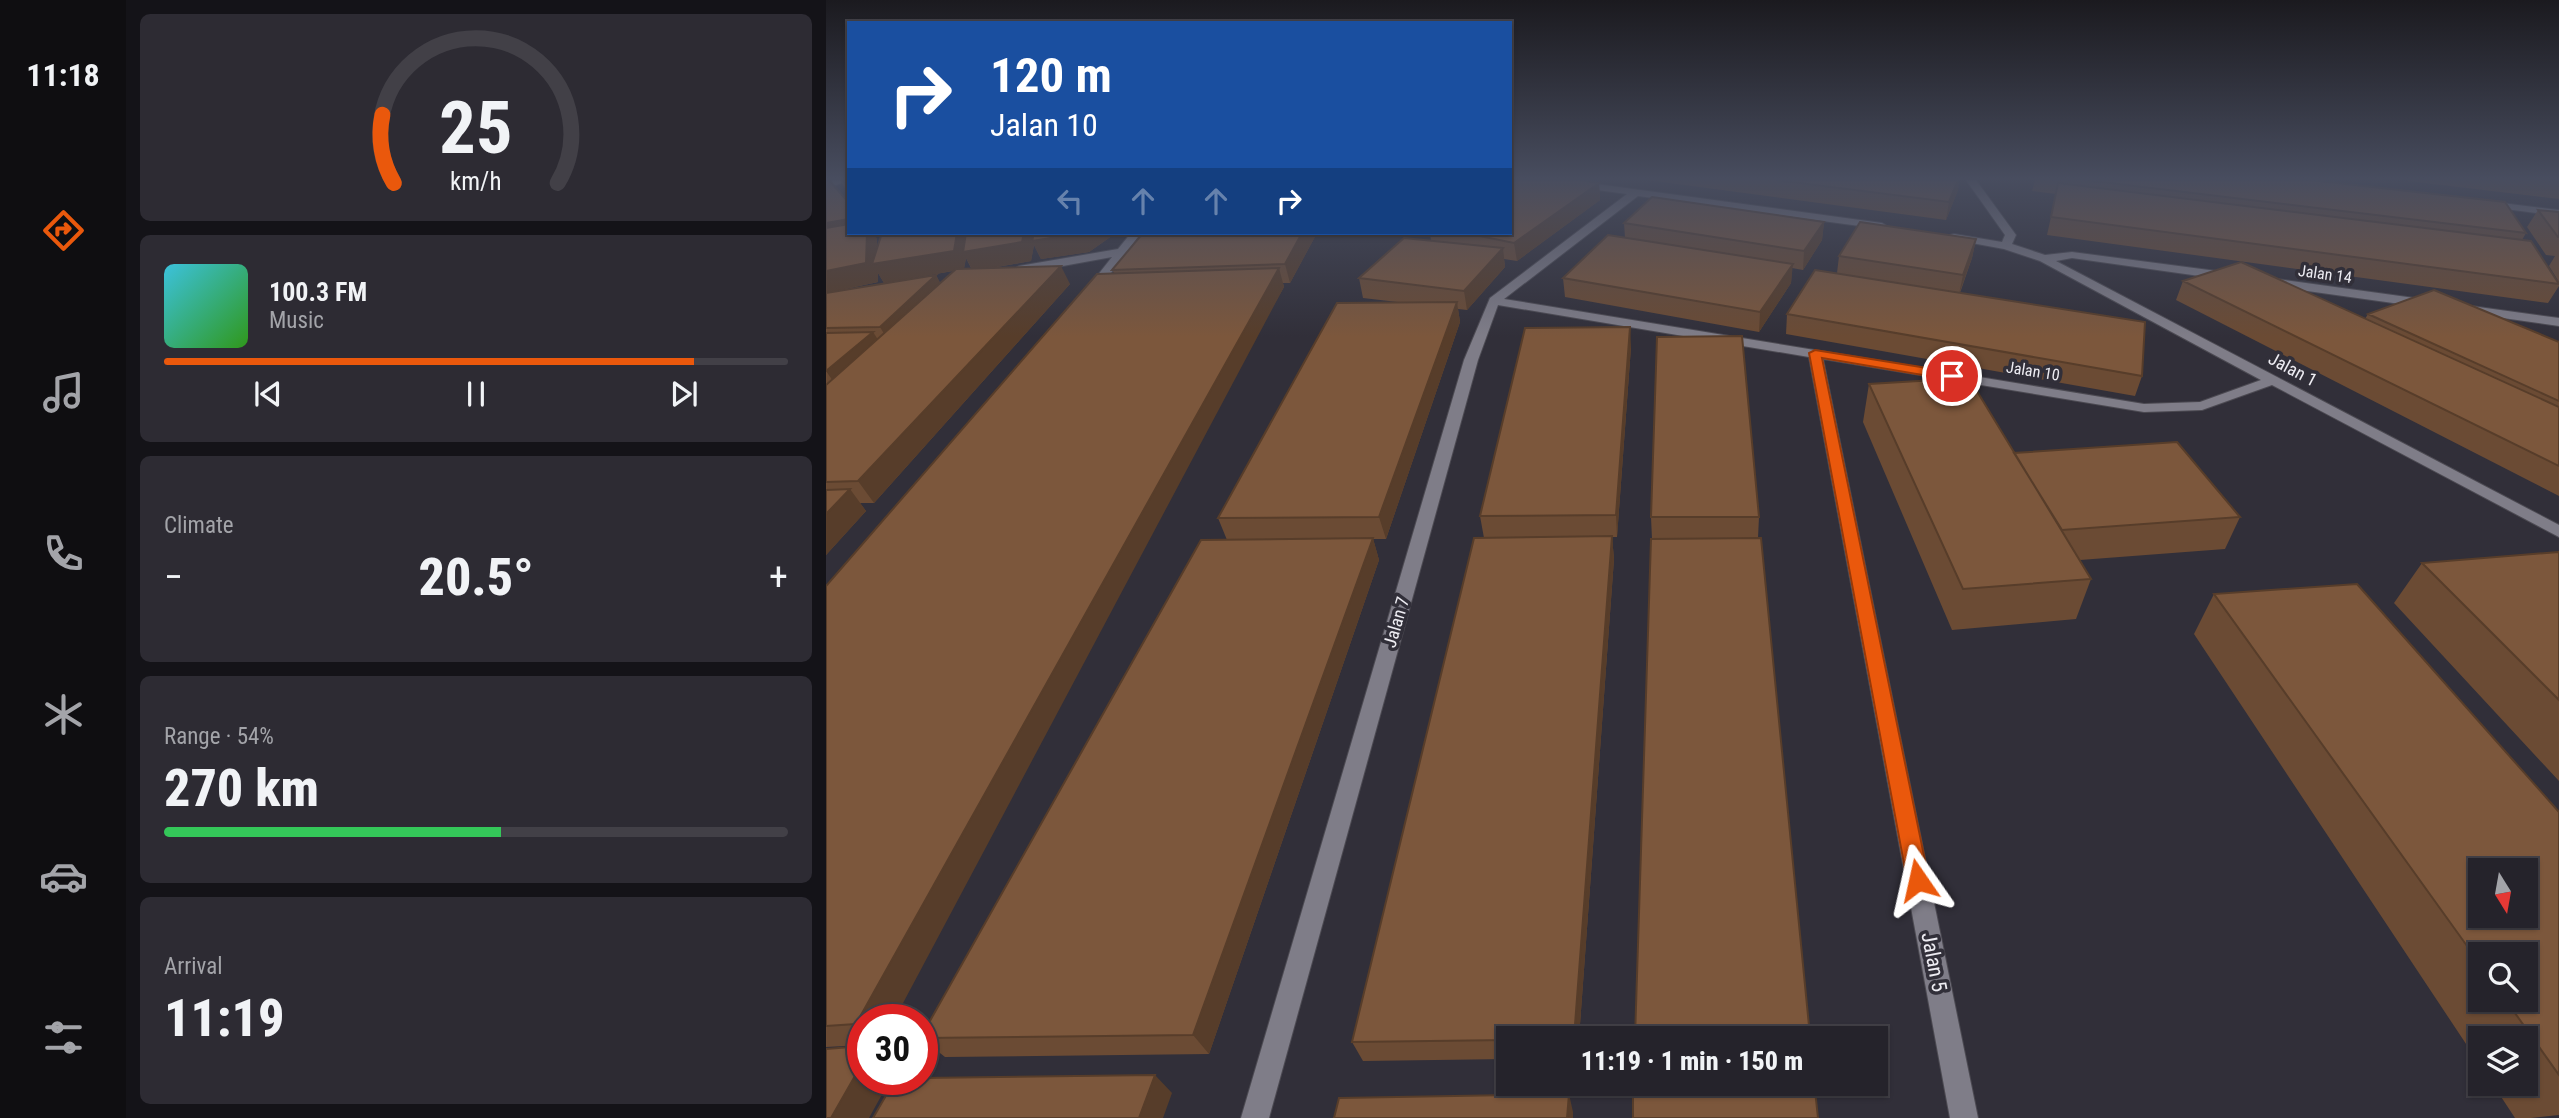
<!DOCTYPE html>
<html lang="en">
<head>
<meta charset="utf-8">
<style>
  body { margin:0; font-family:"Roboto Condensed",sans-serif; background:#2d2b33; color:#f1f3f6; height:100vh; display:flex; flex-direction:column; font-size:26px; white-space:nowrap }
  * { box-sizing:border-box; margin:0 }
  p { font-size:23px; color:#a3a4a9 }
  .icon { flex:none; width:38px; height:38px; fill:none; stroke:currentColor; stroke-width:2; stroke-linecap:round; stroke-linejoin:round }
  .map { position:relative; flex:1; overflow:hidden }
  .panel { display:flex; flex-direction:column; gap:14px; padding:14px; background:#141318; width:700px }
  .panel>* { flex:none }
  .top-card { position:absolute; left:21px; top:21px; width:665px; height:214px; border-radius:0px; box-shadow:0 2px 5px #0004,0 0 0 2px #424047; background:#1a4fa0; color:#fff; overflow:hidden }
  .needle { width:46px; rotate:169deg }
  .tools { position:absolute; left:1642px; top:858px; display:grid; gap:14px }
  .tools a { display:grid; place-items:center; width:70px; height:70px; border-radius:0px; background:#25232b; box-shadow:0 2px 5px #0004,0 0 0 2px #424047; font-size:35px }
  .speed { position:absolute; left:21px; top:1004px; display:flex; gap:14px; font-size:35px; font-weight:700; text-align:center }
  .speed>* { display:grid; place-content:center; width:91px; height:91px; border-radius:50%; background:#25232b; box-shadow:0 2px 5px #0004,0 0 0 2px #424047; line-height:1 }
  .speed .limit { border:10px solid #d22; background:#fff; color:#111 }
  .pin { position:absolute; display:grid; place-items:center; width:60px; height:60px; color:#fff; margin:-30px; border:4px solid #fff; border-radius:50%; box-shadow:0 2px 7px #0007 }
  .me { position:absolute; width:77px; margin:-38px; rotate:349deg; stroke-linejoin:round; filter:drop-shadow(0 0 5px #0008) }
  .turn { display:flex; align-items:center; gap:24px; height:147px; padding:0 28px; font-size:32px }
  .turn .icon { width:91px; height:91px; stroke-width:2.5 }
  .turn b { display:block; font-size:49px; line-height:60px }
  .lanes { display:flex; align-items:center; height:66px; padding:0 28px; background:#0003; justify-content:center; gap:35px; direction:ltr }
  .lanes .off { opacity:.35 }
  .big { font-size:52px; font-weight:800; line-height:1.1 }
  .panel .card { flex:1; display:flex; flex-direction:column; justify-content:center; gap:10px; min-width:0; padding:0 24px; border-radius:10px; background:#2d2b33 }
  .panel .dial { align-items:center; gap:0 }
  .dial svg { height:182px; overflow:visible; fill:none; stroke:#424047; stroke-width:7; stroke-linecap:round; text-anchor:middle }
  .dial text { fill:#f1f3f6; stroke:none }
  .song { display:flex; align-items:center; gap:21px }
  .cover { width:84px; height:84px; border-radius:10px; background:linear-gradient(135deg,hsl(190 70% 55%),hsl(110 70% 35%)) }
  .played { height:7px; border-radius:4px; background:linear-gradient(90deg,#ea580c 85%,#424047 85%) }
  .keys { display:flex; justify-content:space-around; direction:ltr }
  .heat { display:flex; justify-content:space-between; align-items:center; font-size:38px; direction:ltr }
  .charge { height:10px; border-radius:5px; background:linear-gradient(90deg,#34c759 54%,#424047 0) }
  .trip { position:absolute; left:670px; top:1026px; width:392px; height:70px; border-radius:0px; background:#25232b; box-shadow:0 2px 5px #0004,0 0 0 2px #424047; font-weight:800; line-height:70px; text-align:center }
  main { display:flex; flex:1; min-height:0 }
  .menu { display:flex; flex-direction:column; width:126px; justify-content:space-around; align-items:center; background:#0f0e11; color:#a3a4a9 }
  .menu .icon { width:49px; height:49px }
  .menu .active { color:#ea580c }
  .menu b { font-size:32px; color:#f1f3f6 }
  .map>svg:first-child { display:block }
</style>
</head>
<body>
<main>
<nav class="menu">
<b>11:18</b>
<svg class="icon active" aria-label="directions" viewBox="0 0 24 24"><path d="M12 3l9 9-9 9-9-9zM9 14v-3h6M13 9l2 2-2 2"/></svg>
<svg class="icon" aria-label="music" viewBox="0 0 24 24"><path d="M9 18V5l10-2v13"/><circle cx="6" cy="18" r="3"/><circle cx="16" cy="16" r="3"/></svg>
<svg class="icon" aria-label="phone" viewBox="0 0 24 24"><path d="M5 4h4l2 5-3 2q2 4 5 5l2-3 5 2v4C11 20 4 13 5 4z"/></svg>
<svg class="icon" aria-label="climate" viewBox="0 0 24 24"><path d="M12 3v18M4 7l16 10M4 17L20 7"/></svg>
<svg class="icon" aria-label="car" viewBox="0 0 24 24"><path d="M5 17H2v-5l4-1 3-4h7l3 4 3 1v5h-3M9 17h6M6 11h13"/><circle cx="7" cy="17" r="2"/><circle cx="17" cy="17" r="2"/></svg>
<svg class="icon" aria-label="filters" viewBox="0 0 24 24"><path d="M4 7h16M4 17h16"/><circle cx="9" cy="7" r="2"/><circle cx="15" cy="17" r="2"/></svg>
</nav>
<section class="panel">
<div class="card dial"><svg viewBox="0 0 100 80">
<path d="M14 69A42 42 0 1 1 86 69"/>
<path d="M14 69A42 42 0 0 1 9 39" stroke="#ea580c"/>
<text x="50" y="56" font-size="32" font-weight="700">25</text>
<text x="50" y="72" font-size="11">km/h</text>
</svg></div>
<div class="card">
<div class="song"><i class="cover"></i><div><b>100.3 FM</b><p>Music</p></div></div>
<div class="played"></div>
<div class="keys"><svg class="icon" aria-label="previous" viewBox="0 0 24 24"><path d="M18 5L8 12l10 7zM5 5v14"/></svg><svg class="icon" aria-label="pause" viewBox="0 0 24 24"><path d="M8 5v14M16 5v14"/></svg><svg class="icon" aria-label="next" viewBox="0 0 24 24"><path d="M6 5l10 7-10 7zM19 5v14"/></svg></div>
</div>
<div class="card"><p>Climate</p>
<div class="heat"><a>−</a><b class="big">20.5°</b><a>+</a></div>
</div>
<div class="card"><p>Range · 54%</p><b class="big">270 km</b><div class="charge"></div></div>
<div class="card"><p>Arrival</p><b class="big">11:19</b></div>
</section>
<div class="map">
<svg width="1733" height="1118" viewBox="0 0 1733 1118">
  <rect width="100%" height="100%" fill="#312f39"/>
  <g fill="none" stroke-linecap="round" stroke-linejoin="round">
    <g stroke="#4c4a52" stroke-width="2">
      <path id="street" d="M8,180H23L0,189V183Z
        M714,180H741L1056,223L1061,226L1056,229L812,196L678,299L1318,404L1374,402L1435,380L1214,261L1178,249L1124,239V235L1128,234L1176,242L1179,235L1140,180H1150L1190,235L1186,244L1219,255L1246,252L1406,273V279L1402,280L1246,258L1230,261L1733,525V537L1446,385L1376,410L1318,412L997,359L1152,1118H1124L983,357L672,305L652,360L443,1118H415L638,360L664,298L801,194L719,183Z
        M1660,201L1733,210V216L1656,206L1655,204Z
        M305,233H315L270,293L260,290L286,257L193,274L187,270L193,266L292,249Z
        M1443,278L1603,300L1609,304L1603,308L1439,285L1437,282Z
        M1638,305L1733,318V326L1634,312L1632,309Z"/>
    </g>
    <use href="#street" fill="#7f7d88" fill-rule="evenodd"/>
  </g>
  <path fill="#6b4b34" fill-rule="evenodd" d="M0,180L51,239V249L290,233L263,252L215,259L208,245L205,261L166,268L244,284L48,503H34L40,511L0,555ZM140,258L145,268H138ZM127,271L114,283L110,275L6,292L52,282V273L58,283Z
    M14,180H23V193L20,190Z
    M821,180H1133L1132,190L1120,220Z
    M1209,180H1484L1700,233L1696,240L1733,282V286L1722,303L1221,235L1230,194L1206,191Z
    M1582,180H1733V199L1582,181Z
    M773,183L774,200L691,261L678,259L679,267L641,310L632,309L634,322L560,539H547L553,560L383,1054L119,1057L96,1039V1035L401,540L392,518L580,303L537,298L533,278L605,241L604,233H684Z
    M1712,210L1733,212V282L1723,266L1729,256L1720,255L1701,227Z
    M998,222L996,240L977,270L966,268L965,283L933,332L739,297L737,278L799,238L798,223Z
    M491,233L464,283H457L458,287L37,1020V1045L0,1047V586L288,273L286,270Z
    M1150,239L1146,258L1134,293L1316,376L1309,396L960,334L961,314L1011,273L1013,256Z
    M1357,281L1539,319L1542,314L1733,342V496L1350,300Z
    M805,347L791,537H786L788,559L753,1038H682V1059L537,1061L526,1042L658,538L654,516Z
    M1043,384L1188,453L1414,517L1399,549L1254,560L1265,579L1250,619L1126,630L1037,422Z
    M825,517H933L932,538L983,1038H809L826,539Z
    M1733,552V781L1568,603L1596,563Z
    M1388,594L1733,812V1115L1705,1118H1689L1666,1083H1699V1038H1654V1065L1368,634ZM1654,954L1699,999H1654Z"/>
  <path fill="#573d2a" d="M1132,180H1133L1132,190L1120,220L1123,202Z
    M773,183L774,200L691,261L688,243Z
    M23,219V233H48L51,239L52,263L131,233H290L263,252L215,259L208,245L205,261L147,271L140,258L138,269L58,283L52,273V282L0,293V223Z
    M998,222L996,240L977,270L978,251Z
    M476,233H491L464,283L459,264Z
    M1150,239L1146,258L1133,294L1137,275Z
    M677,248L679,267L641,310L638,291Z
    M967,264L965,283L933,332L934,312Z
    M235,266L244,284L48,503L32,481Z
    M453,268L458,287L68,1020H37V1029L30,1024Z
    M110,275L120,294L66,347L54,327Z
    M631,302L634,322L560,539L553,517Z
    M804,327L805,347L791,537L790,515Z
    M47,332L60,352L14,391L0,371Z
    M24,489L40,511L0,555V514Z
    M786,536L788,559L753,1038H748Z
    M547,538L553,560L383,1054L367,1035Z
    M37,1062V1080H64L43,1118H5Z
    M329,1075L346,1093L337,1118H313Z
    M743,1094L747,1112V1118H741Z"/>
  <path fill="#7c573c" stroke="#573d2a" stroke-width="2" fill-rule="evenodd" d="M0,180H3L23,203V219L0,223Z
    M16,180H23V188Z
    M684,180H755L773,183L688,243L639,233H684Z
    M950,180H1132L1123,202Z
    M1259,180H1484L1679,202L1700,233Z
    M1232,183L1705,241L1733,284L1225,217Z
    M826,197L998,222L978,251L798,223Z
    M1712,210L1733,212V237H1732Z
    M1034,222L1150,239L1137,275L1013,256Z
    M23,224V233H41L40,263L0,271V228Z
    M56,233H131L128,251L46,264Z
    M140,233H198L196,242L137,252Z
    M208,233H256L206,241Z
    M317,233H476L459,264L286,270Z
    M782,235L967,264L934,312L737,278Z
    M578,238L677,248L638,291L533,278Z
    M1415,262L1733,407V466L1357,281Z
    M235,266L32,481L0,482V385L130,269Z
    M453,268L30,1024L0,1026V586L271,274Z
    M989,270L1319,322L1316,376L961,314Z
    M110,275L54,327L0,328V293Z
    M1608,290L1733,342V401L1542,314Z
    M631,302L553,517L392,518L511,303Z
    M804,327L790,515L654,516L699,328Z
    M47,332L0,371V333Z
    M916,336L933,517H825L831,337Z
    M1143,378L1265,579L1137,589L1043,384Z
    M1351,442L1414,517L1236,530L1188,453Z
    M24,489L0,514V490Z
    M786,536L748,1038H682V1040L526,1042L648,538Z
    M547,538L367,1035L96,1038V1035L375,540Z
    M935,538L984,1036L809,1038L825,539Z
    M1733,552V700L1596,563Z
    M1531,584L1733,812V1075L1679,999H1699V954H1654V964L1388,594ZM1654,870H1699V915H1654Z
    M37,1046V1062L5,1118H0V1049Z
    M329,1075L313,1118H47L69,1080H96V1078Z
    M989,1090L992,1118H807V1092Z
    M743,1094L741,1118H508L513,1098Z"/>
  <linearGradient id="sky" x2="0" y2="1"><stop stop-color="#1b1a1f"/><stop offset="0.53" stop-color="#484d5f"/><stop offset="1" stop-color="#484d5f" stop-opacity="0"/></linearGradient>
  <rect width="1733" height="337" fill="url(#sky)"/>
  <path fill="#ea580c" stroke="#983908" stroke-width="2" d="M989,350L1126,372L1133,376L1126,380L996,358L1103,880L1100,887L1092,890L1084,887L1081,880L983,353Z"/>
  <g text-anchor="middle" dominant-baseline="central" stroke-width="7" stroke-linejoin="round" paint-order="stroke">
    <g font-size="16" fill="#edecf2" stroke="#312f39">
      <text transform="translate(1499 274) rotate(8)">Jalan 14</text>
      <text transform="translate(1207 371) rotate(9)">Jalan 10</text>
    </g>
    <g font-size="18" fill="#edecf2" stroke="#312f39">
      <text transform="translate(1467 369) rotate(28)">Jalan 1</text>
      <text transform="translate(570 622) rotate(-74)">Jalan 7</text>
    </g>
    <g font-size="21" fill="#edecf2" stroke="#312f39">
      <text transform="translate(1108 962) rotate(79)">Jalan 5</text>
    </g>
  </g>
</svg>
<div class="tools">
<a><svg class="needle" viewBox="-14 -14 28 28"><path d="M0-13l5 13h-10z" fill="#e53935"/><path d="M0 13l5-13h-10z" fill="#a3a4a9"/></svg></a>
<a><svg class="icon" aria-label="search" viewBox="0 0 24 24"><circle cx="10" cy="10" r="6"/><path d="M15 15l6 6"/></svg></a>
<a><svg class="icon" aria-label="layers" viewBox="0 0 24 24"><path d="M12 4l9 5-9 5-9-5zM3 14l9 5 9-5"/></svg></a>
</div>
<div class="speed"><div class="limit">30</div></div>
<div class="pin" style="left:1126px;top:376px;background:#d93025"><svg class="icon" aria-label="arrive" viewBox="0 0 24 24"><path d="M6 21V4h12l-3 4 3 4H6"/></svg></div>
<svg class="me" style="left:1092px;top:880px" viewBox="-20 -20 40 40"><path d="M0-17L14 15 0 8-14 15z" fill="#ea580c" stroke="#fff" stroke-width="4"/></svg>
<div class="trip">11:19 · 1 min · 150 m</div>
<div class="top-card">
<div class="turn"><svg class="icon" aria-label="right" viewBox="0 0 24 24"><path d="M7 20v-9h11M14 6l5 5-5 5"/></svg><div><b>120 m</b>Jalan 10</div></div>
<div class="lanes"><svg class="icon off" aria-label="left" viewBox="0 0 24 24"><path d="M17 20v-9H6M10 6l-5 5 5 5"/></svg><svg class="icon off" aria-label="ahead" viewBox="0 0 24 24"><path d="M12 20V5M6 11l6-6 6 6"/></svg><svg class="icon off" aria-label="ahead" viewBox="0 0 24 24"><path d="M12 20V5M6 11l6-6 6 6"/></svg><svg class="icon" aria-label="right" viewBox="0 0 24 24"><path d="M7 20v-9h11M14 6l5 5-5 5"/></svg></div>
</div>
</div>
</main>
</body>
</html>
